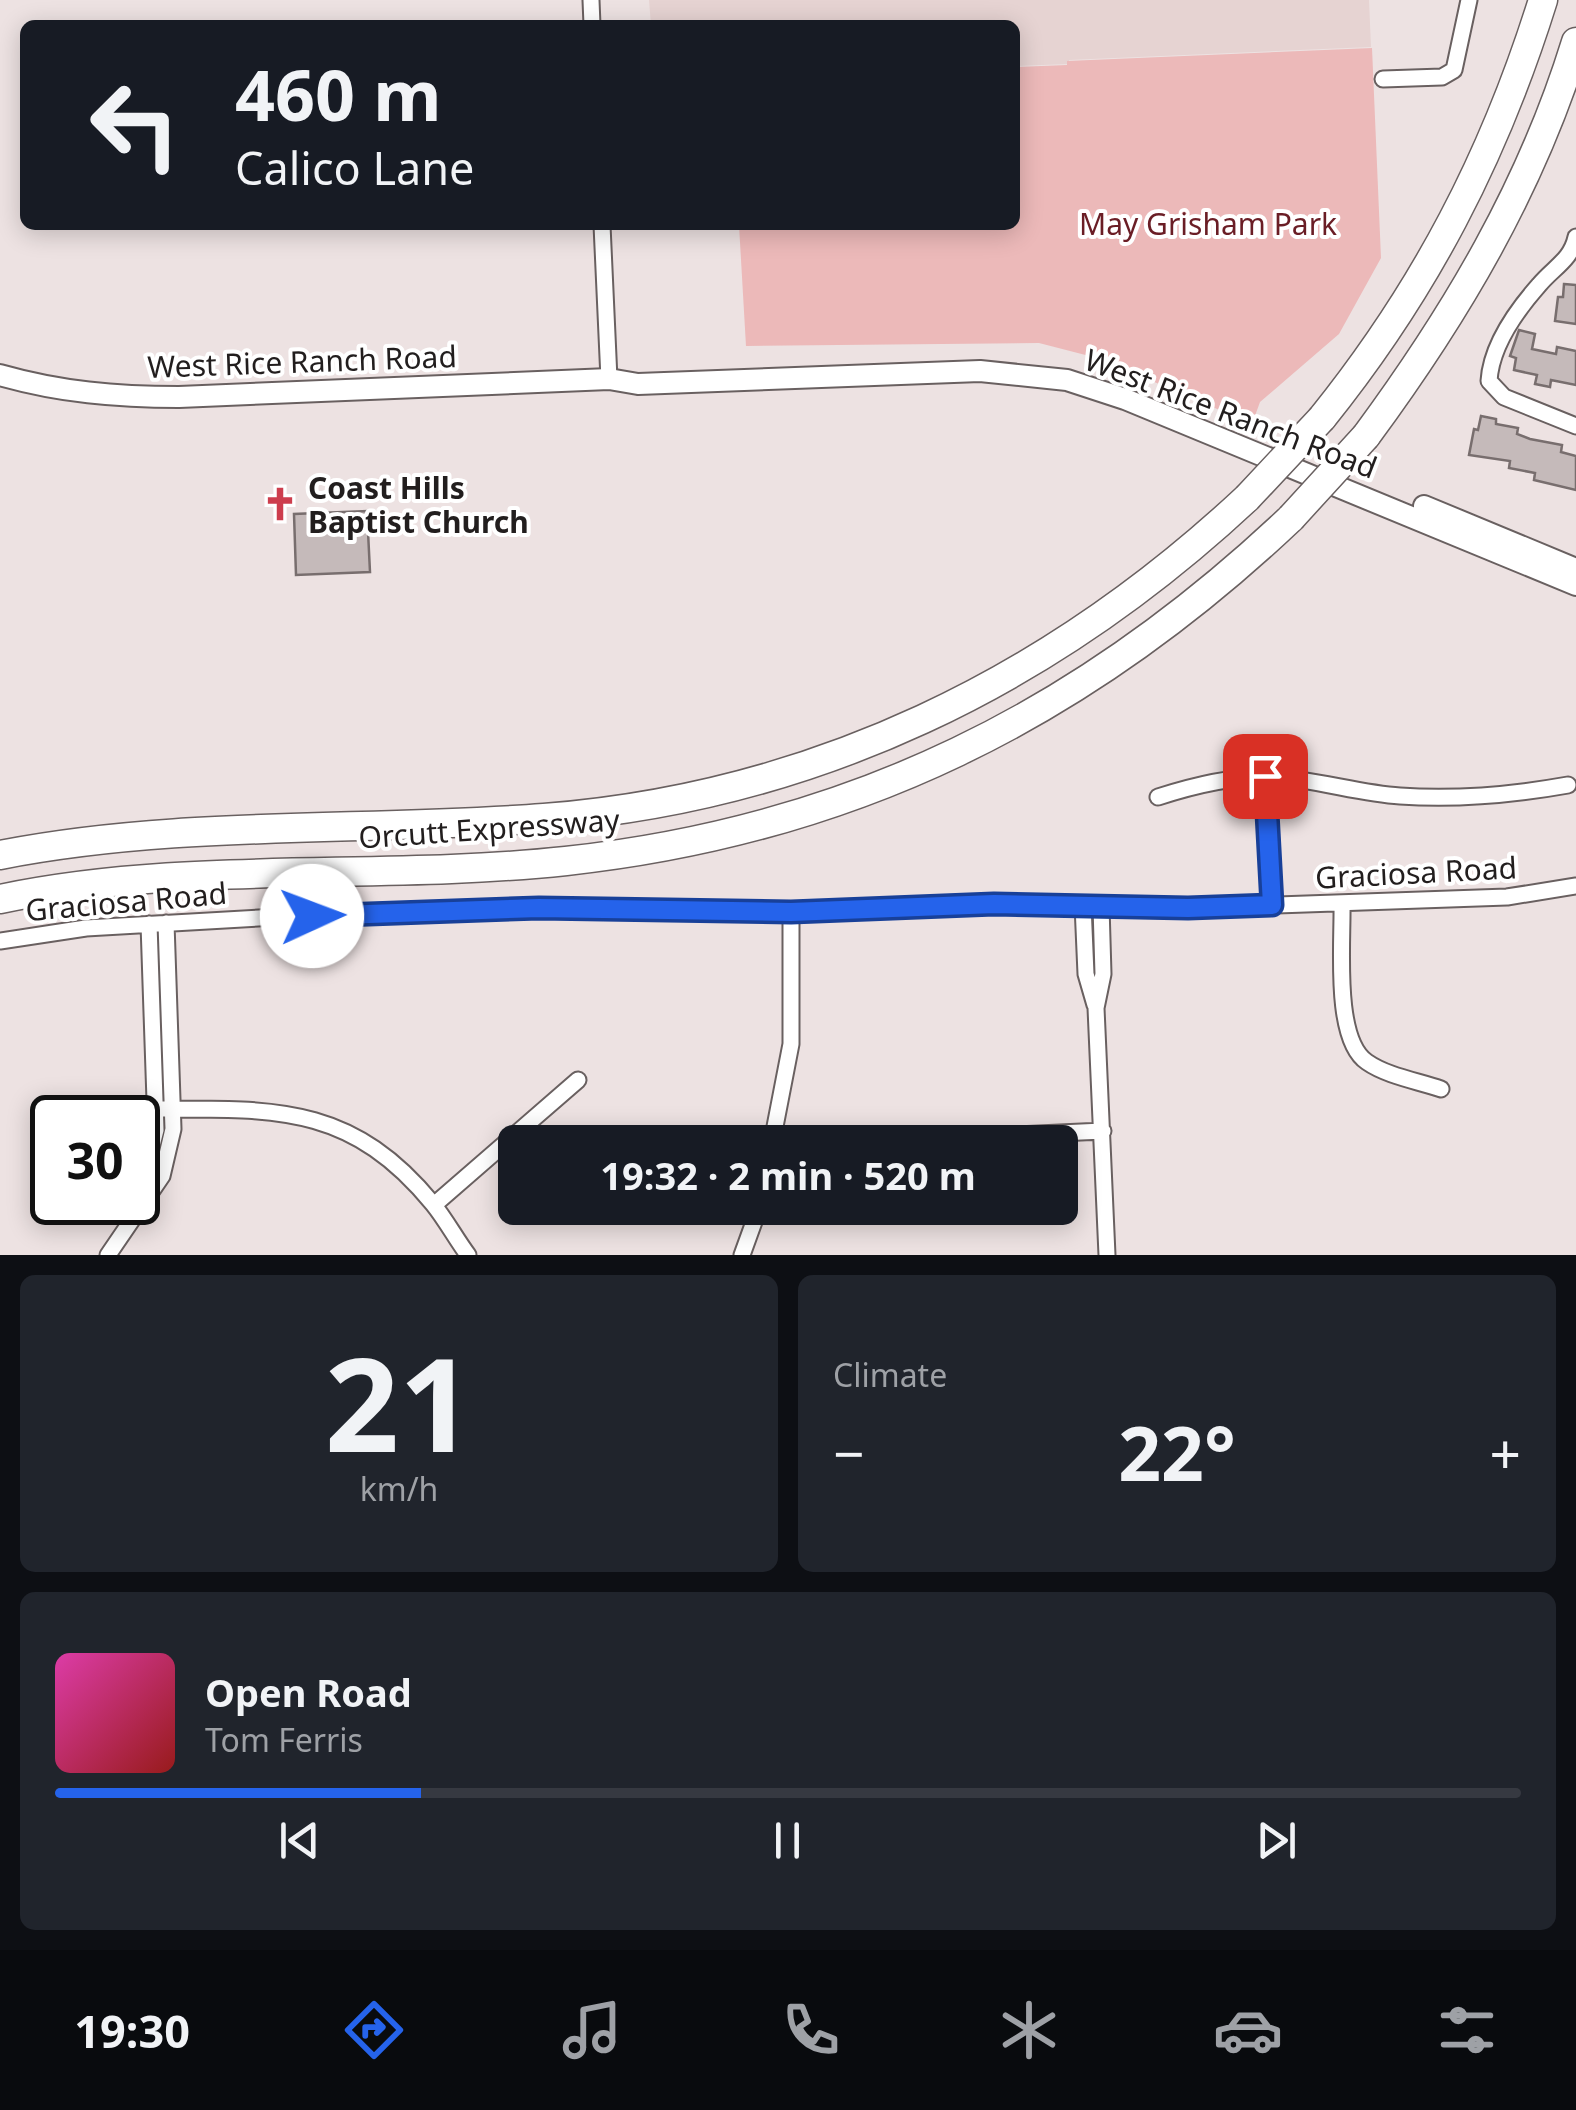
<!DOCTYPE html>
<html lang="en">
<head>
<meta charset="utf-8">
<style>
  body { margin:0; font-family:"Noto Sans",sans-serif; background:#20242c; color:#f1f3f6; height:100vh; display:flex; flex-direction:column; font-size:38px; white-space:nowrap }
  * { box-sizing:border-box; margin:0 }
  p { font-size:32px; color:#9ea1a6 }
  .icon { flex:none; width:55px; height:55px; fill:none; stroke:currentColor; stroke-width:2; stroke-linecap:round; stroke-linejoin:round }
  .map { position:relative; height:1255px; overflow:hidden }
  .sheet { display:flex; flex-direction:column; gap:20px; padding:20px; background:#0d0f14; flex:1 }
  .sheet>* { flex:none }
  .guide { position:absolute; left:20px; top:20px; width:1000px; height:210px; border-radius:15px; box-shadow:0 5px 25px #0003; background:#171b24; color:#f1f3f6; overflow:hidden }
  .speed { position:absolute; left:30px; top:1095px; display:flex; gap:20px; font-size:50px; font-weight:700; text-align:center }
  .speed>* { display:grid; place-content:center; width:130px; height:130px; border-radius:50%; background:#171b24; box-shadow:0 5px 25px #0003; line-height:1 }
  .speed .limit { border:5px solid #111; border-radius:15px; background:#fff; color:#111 }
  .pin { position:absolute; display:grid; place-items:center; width:85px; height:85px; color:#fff; margin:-42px; border-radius:20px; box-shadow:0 5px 15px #0006 }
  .me { position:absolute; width:110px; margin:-55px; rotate:88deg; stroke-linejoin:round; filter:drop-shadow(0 0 8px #0008) }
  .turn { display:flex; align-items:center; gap:35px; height:210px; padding:0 50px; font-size:45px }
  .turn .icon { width:130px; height:130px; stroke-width:2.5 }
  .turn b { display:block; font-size:70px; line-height:85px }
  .big { font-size:75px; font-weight:700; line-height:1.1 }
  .sheet .tile { flex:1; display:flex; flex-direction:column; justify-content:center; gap:15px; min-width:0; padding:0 35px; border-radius:15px; background:#20242c }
  .sheet .dial { align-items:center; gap:0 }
  .dial b { font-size:130px; line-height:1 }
  .song { display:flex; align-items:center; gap:30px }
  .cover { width:120px; height:120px; border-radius:15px; background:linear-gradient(135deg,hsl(320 70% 55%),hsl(0 70% 35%)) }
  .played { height:10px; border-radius:5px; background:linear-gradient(90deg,#2563eb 25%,#363941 25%) }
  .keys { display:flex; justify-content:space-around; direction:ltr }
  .heat { display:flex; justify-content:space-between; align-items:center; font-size:55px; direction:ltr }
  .sheet .tiles { flex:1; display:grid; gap:20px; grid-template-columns:1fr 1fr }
  .tile:last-child { grid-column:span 2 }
  .trip { position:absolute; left:498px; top:1125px; width:580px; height:100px; border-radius:15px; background:#171b24; box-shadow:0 5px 25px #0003; font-weight:700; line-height:100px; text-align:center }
  .dock { display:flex; height:160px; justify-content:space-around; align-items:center; background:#090b0e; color:#9ea1a6 }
  .dock .icon { width:70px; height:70px }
  .dock .current { color:#2563eb }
  .dock b { font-size:45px; color:#f1f3f6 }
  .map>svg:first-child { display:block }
</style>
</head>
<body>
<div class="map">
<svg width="1576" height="1255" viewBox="0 0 1576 1255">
  <rect width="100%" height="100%" fill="#ede2e2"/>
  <path fill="#e6d3d2" d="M649,0H1369L1371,47L1069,60V64L1015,66V25H651Z"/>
  <path fill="#ecb9b9" d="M1372,48L1381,258L1339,334L1260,402L1252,424L1101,359L1039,343L746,346L739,225H1015V67L1067,65V61Z"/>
  <path fill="#c5baba" stroke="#786e6e" stroke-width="2.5" d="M1564,284L1576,285V324L1555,321L1558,297H1563Z
    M1519,330L1535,334L1532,349L1556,354L1557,347L1576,351V385L1551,380L1550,387L1535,384L1537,375L1514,370L1516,358L1510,356Z
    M1481,416L1496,419V424L1518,428L1517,434L1530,439L1562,445L1561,452L1576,456V490L1534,480L1535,473L1509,468L1510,461L1469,455L1474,429L1478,430Z
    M367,511L370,572L296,575L294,514Z"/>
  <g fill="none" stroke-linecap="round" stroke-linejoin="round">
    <g stroke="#696060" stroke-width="19">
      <path id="street" d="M591,0L592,25
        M1383,79L1442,77L1454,70L1469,0
        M602,225L609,379
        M1576,237C1571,260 1554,267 1539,285C1516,311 1491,347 1489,381L1504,397L1576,426
        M1265,777L1272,905
        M1158,797C1192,786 1227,777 1263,777C1309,777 1355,793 1400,796C1457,800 1512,795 1568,785
        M1342,903C1343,942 1333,1039 1367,1062C1387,1076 1418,1081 1441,1089
        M1083,905L1086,974L1095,1005
        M1101,906L1103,974L1096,1008L1107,1255
        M0,941L86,928L312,915L539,908L791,912L994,904L1188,908L1507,897L1576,886
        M156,1109C275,1109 351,1104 433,1204C446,1220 456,1239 468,1255
        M993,1136L1103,1131
        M772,1142L791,1044V912
        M138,1201L156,1130L149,924
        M434,1205L578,1080
        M108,1255L162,1176L173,1129L166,923
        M742,1255L759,1208"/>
    </g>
    <g stroke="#696060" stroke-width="24">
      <path id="secondary" d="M0,375C60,392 116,397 179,397L609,379L638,384L980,371L1067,380L1125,399L1576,585
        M1424,506L1576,569"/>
    </g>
    <g stroke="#696060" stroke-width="31">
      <path id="highway" d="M1322,418C1425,290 1494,157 1543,0
        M1366,436C1456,314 1531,188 1576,42
        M0,855C178,820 364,832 544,818C814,797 1050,682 1247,498
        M0,899C185,860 379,881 566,861C852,830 1083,715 1291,518"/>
    </g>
    <use href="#street" stroke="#fff" stroke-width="15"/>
    <use href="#secondary" stroke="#fff" stroke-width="20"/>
    <use href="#highway" stroke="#fff" stroke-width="28"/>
    <g stroke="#696060" stroke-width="31" stroke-linecap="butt">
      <path id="highway-bridge" d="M1247,498L1322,418
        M1291,518L1366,436"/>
    </g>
    <use href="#highway-bridge" stroke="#fff" stroke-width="28"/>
  </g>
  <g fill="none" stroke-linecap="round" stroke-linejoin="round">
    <g stroke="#184099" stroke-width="25">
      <path id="route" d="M312,916L539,908L791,912L994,904L1188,908L1272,905L1265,776"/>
    </g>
    <use href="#route" stroke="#2563eb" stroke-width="18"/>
  </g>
  <defs>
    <g id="church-bare" transform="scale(2.7)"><path d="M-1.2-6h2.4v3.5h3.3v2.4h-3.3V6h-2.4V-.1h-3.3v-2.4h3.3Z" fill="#cd3d4d" stroke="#fff" stroke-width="2.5" paint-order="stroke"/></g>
  </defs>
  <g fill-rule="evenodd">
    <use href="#church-bare" x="280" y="504"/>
  </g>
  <g text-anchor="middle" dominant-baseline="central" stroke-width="8" stroke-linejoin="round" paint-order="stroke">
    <g font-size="30" fill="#6a1d25" stroke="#fff">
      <text x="1208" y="223">May Grisham Park</text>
    </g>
    <g font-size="30" fill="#221e1e" stroke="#fff">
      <text transform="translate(302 361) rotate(-2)">West Rice Ranch Road</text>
      <text transform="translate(1231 413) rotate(21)">West Rice Ranch Road</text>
      <text transform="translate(489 828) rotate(-4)">Orcutt Expressway</text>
      <text transform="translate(1416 872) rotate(-3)">Graciosa Road</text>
      <text transform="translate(126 901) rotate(-5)">Graciosa Road</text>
    </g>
    <g font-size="30" font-weight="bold" fill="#221e1e" stroke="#fff" text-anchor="start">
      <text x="308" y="487">Coast Hills<tspan x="308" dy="34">Baptist Church</tspan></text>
    </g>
  </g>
</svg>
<div class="speed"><div class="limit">30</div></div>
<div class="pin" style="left:1265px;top:776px;background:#d93025"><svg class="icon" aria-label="arrive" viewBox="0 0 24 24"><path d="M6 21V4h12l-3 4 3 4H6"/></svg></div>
<svg class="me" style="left:312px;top:916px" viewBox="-20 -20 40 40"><circle r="19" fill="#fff"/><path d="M0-13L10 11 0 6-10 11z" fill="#2563eb"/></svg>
<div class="trip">19:32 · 2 min · 520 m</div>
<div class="guide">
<div class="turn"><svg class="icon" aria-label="left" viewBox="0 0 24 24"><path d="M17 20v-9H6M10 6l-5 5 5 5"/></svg><div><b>460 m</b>Calico Lane</div></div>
</div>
</div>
<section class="sheet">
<div class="tiles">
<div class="tile dial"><b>21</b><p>km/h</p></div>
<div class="tile"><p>Climate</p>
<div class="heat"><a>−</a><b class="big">22°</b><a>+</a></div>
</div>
<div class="tile">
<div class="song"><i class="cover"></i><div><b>Open Road</b><p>Tom Ferris</p></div></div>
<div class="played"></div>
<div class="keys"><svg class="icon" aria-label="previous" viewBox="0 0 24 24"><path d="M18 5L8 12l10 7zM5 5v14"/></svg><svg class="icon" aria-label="pause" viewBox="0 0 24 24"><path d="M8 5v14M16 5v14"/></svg><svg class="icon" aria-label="next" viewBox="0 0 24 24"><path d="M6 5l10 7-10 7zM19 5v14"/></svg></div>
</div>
</div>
</section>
<nav class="dock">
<b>19:30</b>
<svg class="icon current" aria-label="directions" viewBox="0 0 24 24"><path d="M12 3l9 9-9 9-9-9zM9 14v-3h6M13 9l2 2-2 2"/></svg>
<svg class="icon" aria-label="music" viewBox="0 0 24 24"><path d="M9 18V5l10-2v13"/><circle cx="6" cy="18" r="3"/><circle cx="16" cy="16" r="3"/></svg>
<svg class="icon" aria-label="phone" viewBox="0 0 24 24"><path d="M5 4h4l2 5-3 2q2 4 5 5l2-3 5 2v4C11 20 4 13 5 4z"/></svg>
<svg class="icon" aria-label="climate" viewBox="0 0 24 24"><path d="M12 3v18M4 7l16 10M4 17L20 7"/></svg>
<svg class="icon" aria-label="car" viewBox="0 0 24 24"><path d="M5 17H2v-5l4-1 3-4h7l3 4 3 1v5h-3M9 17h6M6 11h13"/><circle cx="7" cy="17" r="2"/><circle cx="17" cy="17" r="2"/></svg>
<svg class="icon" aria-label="filters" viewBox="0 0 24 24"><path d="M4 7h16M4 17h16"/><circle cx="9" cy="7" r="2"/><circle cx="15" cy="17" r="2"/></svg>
</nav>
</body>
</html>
